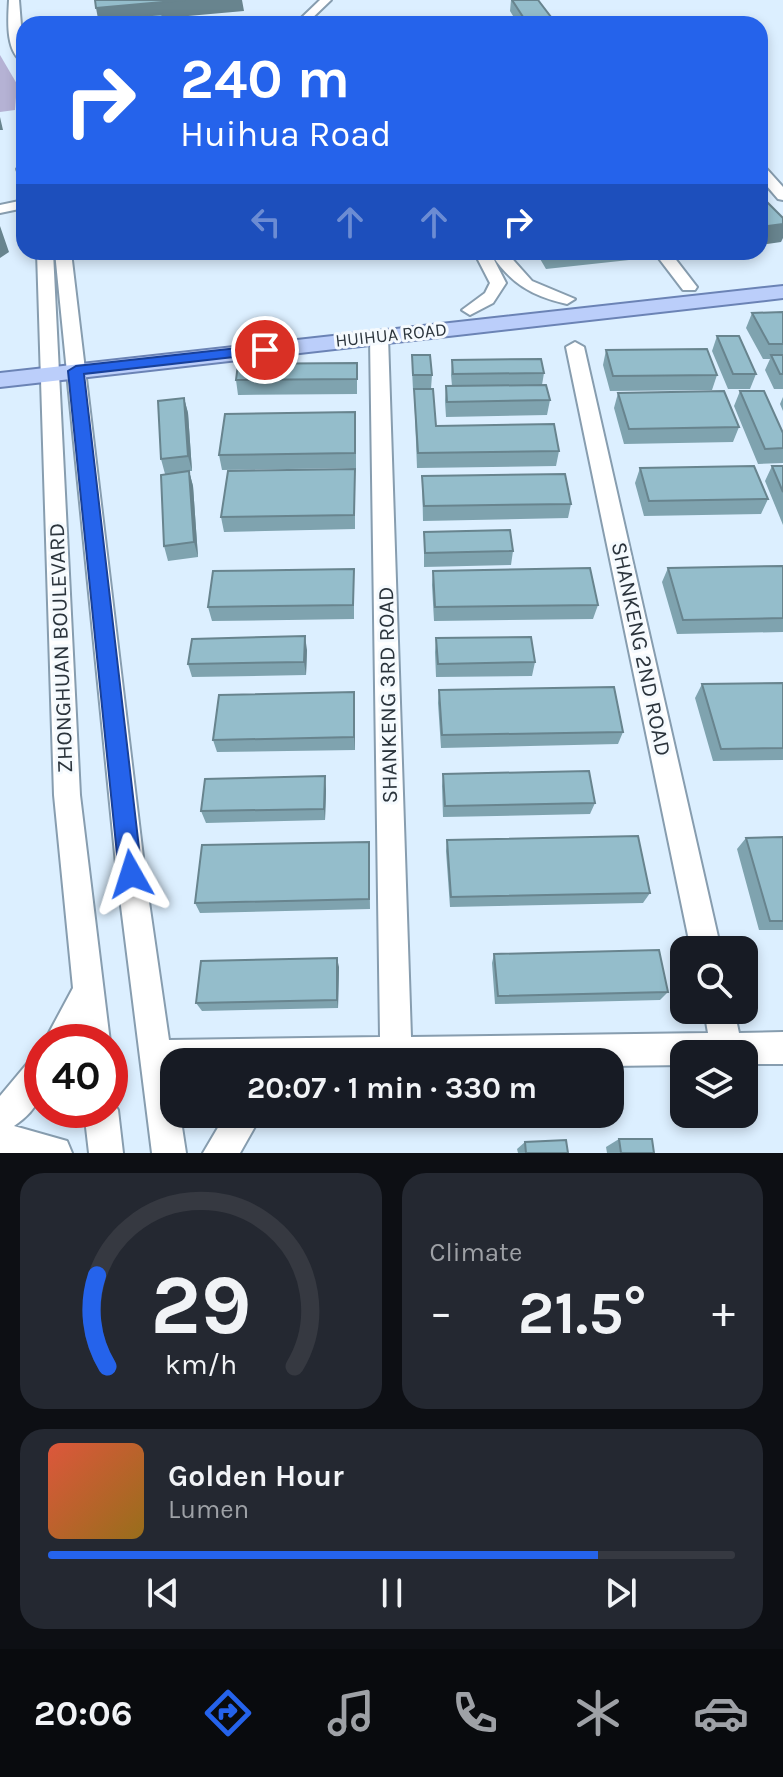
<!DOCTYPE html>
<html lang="en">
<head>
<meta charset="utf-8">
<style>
  body { margin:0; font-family:Karla,sans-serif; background:#242831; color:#f1f3f6; height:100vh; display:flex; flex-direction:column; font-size:30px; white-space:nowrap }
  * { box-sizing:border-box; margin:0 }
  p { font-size:26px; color:#9ea1a6 }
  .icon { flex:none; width:44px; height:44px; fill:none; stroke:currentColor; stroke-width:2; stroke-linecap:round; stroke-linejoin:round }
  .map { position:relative; height:1153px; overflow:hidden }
  .sheet { display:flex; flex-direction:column; gap:20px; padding:20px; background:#0d0f14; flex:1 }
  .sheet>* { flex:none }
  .top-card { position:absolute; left:16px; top:16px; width:752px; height:244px; border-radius:24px; box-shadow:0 4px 12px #0003; background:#2563eb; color:#fff; overflow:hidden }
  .fabs { position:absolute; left:670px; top:936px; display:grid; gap:16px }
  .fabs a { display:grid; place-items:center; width:88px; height:88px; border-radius:16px; background:#171b24; box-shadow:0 4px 12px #0003; font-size:40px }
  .speed { position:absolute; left:24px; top:1024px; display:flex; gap:16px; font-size:40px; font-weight:700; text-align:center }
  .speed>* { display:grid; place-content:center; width:104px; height:104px; border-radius:50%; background:#171b24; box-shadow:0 4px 12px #0003; line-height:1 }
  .speed .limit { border:12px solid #d22; background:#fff; color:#111 }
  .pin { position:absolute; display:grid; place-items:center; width:68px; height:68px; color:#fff; margin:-34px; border:4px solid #fff; border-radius:50%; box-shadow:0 2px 8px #0007 }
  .me { position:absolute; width:88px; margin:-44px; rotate:354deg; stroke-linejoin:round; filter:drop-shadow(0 0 6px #0008) }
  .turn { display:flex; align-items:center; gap:28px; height:168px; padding:0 32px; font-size:36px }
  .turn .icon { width:104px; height:104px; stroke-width:2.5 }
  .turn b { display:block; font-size:56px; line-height:68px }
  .lanes { display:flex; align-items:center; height:76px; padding:0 32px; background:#0003; justify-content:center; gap:40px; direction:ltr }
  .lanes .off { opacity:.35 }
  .big { font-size:60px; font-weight:700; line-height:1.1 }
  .sheet .widget { flex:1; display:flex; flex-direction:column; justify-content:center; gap:12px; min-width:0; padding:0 28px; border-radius:24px; background:#242831 }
  .sheet .dial { align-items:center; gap:0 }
  .dial svg { height:208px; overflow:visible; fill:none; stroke:#363941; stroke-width:7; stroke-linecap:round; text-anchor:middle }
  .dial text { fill:#f1f3f6; stroke:none }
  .song { display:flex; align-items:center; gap:24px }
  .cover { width:96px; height:96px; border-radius:12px; background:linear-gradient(135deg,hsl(10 70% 55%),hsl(40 70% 35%)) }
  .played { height:8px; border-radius:4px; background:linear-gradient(90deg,#2563eb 80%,#363941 80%) }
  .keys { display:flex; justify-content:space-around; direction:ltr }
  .heat { display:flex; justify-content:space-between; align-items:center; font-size:44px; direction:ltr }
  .sheet .tiles { flex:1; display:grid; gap:20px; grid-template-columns:1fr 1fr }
  .widget:last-child { grid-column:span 2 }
  .trip { position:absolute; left:160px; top:1048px; width:464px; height:80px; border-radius:24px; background:#171b24; box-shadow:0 4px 12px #0003; font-weight:700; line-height:80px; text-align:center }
  .dock { display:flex; height:128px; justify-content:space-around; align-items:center; background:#090b0e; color:#9ea1a6 }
  .dock .icon { width:56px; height:56px }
  .dock .on { color:#2563eb }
  .dock b { font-size:36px; color:#f1f3f6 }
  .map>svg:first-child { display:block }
</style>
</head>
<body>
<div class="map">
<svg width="783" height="1153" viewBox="0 0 783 1153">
  <rect width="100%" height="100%" fill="#dcefff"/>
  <path fill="#b5b2d4" d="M0,55L17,84L15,110L0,112Z"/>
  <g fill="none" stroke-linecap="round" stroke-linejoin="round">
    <g stroke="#879daf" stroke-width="4">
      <path id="minor" d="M9,0H19L24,63C5,52 8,20 9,0Z
        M320,0H331L306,24H295Z
        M24,165V175L19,174L17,169Z
        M760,166L765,167L783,187V200L778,199L760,178Z
        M24,200V208L0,213V205Z
        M37,252H53L80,795L110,1042H44L73,988L54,795Z
        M55,252H71L145,874L169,1040L380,1037L370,337L379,332L388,337L411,1037L708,1033L704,1010H734L739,1033L783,1032V1064H744V1054H684V1065L610,1066V1062H174V1114H180L186,1153H152L117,874Z
        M474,252H490L506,283L493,303L470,315L462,310L485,293L490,283Z
        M490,252H506L532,281L575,299L567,304C531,296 510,283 490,252Z
        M654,252H670L697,287L695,290H683Z
        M575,342L584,347L721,950H691L566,347Z
        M42,1054C42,1089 46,1104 14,1126L67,1141L72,1153H0V1096L31,1059Z
        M110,1097L118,1110L123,1153H89L84,1110H110Z
        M226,1114H262L240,1153H203Z"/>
    </g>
    <g stroke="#6b83b5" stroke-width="4">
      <path id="major" d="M783,286V298L0,387V373Z"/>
    </g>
    <use href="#minor" fill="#fff" fill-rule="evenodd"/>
    <use href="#major" fill="#bbcefa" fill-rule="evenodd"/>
  </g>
  <path fill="#7fa3af" d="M511,0H538L554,21L553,24H518L510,11Z
    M536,252H631L629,260L546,269Z
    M783,312V389H774L765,370L770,359H763L746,328L752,313Z
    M717,336L756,374L750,389H728L712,351Z
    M606,350L717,375L712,390L610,391L603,365Z
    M412,355L432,375L431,389L436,426L559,451L556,466L417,468L414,390H413L412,370Z
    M452,360L544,373L542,385L550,400L547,415L446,417L445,401L446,386H452L451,375Z
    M357,363V394L238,395L236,380Z
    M740,391L783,433V463L758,464L734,406Z
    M618,393L739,427L733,442L624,444L614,408Z
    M783,397V411L780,404Z
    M184,398L188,413L192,471H189L193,486L198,557L168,561L164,546L165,474L161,459Z
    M356,427V468L222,470L219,455Z
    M772,466H783V525L765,481Z
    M640,468L768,499L761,514L644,516L635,483Z
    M355,469V529L224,532L221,517Z
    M422,476L571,504L568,518L423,521Z
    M424,532L513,551L511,565L424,567Z
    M783,566V632L677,634L662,582L668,568Z
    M433,571L598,605L593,619L434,621L432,585Z
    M354,583V619L212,621L208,607Z
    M436,638L535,662L532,676L436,677L435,652Z
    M307,650L306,675L192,677L188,664Z
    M783,683V760L713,761L695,698L702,684Z
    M439,690L623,732L618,744L441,748L438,703Z
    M355,705V750L217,752L213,740Z
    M443,774L595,803L590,814L443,817L442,786Z
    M326,789L325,820L206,823L201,811Z
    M783,837V930H759L737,849L746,838Z
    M447,840L650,893L643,903L450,907L446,851Z
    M369,842L370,909L200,913L195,903Z
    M494,954L668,992L660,1000L495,1004L492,963Z
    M339,967L338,1008L202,1011L196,1003Z
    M619,1139L654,1153H607L606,1147Z
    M525,1142L568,1153H518L517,1149Z"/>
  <path fill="#68848e" d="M185,0H242L244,11L99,24L96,8Z
    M0,117L3,130H0Z
    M783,224V238L781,242L760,245V227Z
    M0,226L9,252L0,258Z
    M184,398L188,413L192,471L188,456Z
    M189,471L193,486L198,557L194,542Z
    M305,636L307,650L306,675L304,662Z
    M354,692L355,705V750L354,737Z
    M325,776L326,789L325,820L324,809Z
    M337,958L339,967L338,1008L337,1000Z"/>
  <path fill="#94bdcb" stroke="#68848e" stroke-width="2" d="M95,0H185L96,8Z
    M512,0H538L554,21L527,23Z
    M162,14L165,24H84V22Z
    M760,195L783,218V224L760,227Z
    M783,312V344H769L752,313Z
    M717,336H739L756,374H733Z
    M707,349L717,375L613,376L606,350Z
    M412,355H430L432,375H413Z
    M771,355H783V374H780Z
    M541,359L544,373L453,374L452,360Z
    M357,363V379L236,380L238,364Z
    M546,385L550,400L447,402L446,386Z
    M414,389H433L436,426L554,424L559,451L418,453Z
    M724,391L739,427L629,429L618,393Z
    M740,391H764L783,433V448L765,449Z
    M184,398L188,456L161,459L158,401Z
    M355,412V453L219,455L225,414Z
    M754,466L768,499L649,501L640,468Z
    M772,466H783V492Z
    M355,469L354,515L221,517L228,471Z
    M189,471L194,542L164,546L161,475Z
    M565,474L571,504L424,506L422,476Z
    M510,530L513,551L425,553L424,532Z
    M783,566V618L683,620L668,568Z
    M590,568L598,605L435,607L433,571Z
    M354,569L353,605L208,607L213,571Z
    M305,636L304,662L188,664L192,639Z
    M531,637L535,662L438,664L436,638Z
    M783,683V748L721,749L702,684Z
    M614,687L623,732L442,735L439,690Z
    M354,692V737L213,740L219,695Z
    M589,771L595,803L445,806L443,774Z
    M325,776L324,809L201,811L205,779Z
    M638,836L650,893L451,897L447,840Z
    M783,837V921H770L746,838Z
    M369,842V899L195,903L202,845Z
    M659,950L668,992L498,996L494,954Z
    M337,958V1000L196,1003L201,961Z
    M619,1139H652L654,1153H621Z
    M566,1140L568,1153H526L525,1142Z"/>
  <path fill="#2563eb" stroke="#184099" stroke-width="2" d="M265,345L270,347V353L84,374L142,874L139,882L131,886L122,882L119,874L68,371L76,366Z"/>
  <g text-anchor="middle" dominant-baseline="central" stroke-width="6" stroke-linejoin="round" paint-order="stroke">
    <g font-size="18" fill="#2b343c" stroke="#f5fafe">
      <text transform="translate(391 335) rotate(-6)">HUIHUA ROAD</text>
    </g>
    <g font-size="22" fill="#2b343c" stroke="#f5fafe">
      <text transform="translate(61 648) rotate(-92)">ZHONGHUAN BOULEVARD</text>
      <text transform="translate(641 649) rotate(78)">SHANKENG 2ND ROAD</text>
      <text transform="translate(388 695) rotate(-91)">SHANKENG 3RD ROAD</text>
    </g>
  </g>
</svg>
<div class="fabs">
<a><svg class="icon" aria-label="search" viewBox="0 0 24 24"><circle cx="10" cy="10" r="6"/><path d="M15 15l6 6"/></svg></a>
<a><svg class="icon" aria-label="layers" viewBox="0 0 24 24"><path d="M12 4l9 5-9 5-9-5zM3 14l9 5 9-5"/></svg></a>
</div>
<div class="speed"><div class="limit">40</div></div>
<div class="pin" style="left:265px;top:350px;background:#d93025"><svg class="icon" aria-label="arrive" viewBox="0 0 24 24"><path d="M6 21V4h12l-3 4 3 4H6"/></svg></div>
<svg class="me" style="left:131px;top:874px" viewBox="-20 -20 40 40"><path d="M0-17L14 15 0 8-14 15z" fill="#2563eb" stroke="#fff" stroke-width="4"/></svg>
<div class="trip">20:07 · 1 min · 330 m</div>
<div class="top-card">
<div class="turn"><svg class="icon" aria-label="right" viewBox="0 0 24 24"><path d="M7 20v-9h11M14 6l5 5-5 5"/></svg><div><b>240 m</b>Huihua Road</div></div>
<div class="lanes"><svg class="icon off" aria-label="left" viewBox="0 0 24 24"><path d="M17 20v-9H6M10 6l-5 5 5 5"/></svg><svg class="icon off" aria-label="ahead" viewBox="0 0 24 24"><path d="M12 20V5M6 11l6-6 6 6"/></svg><svg class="icon off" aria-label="ahead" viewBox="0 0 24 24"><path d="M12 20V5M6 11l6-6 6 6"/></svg><svg class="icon" aria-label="right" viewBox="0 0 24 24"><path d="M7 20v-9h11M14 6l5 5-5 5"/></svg></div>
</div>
</div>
<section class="sheet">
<div class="tiles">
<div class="widget dial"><svg viewBox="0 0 100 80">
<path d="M14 69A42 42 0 1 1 86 69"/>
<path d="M14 69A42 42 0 0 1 10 34" stroke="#2563eb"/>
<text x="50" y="56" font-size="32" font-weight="700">29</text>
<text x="50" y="72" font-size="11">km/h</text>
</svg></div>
<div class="widget"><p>Climate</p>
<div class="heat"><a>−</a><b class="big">21.5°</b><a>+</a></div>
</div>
<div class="widget">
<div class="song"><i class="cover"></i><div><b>Golden Hour</b><p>Lumen</p></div></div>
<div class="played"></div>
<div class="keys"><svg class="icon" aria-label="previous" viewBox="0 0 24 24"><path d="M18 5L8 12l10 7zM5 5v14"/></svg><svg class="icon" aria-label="pause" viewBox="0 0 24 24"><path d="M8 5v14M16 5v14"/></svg><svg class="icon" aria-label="next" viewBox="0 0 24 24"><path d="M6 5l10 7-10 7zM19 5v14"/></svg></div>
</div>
</div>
</section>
<nav class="dock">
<b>20:06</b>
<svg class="icon on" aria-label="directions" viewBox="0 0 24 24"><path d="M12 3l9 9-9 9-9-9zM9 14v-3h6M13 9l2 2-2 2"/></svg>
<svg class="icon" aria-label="music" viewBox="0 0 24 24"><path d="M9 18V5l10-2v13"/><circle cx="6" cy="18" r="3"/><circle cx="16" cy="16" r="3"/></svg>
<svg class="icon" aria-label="phone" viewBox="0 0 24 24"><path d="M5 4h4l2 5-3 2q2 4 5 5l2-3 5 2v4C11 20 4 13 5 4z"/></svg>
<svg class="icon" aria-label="climate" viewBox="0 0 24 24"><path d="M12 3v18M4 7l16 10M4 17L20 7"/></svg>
<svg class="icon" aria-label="car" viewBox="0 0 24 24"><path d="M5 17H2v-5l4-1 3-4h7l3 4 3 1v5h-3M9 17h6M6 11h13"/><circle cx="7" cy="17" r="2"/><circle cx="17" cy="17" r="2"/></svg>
</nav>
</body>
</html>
